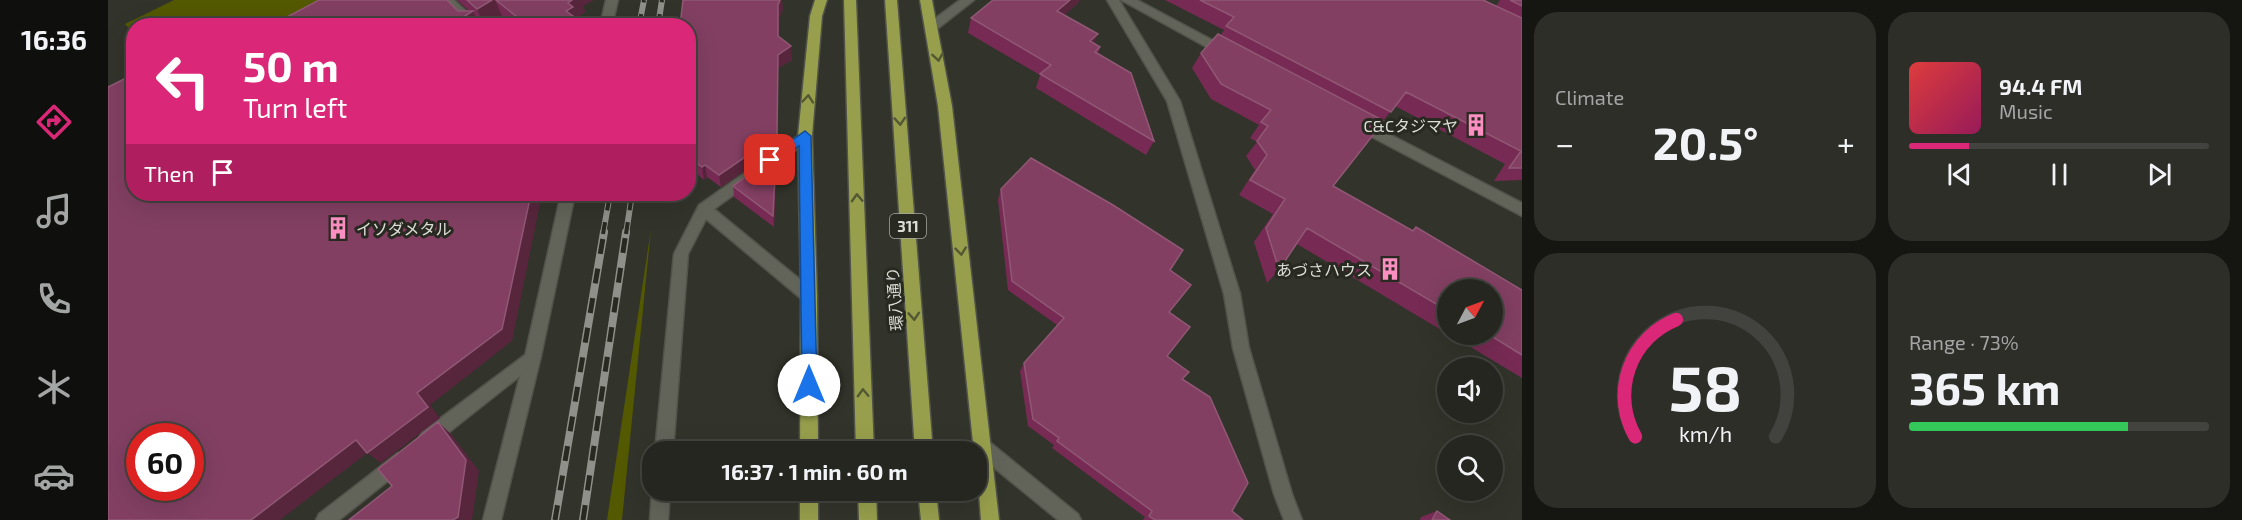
<!DOCTYPE html>
<html lang="en">
<head>
<meta charset="utf-8">
<style>
  body { margin:0; font-family:"Exo 2","Noto Sans JP",sans-serif; background:#2e2e29; color:#f1f3f6; height:100vh; display:flex; flex-direction:column; font-size:22px; white-space:nowrap }
  * { box-sizing:border-box; margin:0 }
  p { font-size:20px; color:#a4a5a5 }
  .icon { flex:none; width:33px; height:33px; fill:none; stroke:currentColor; stroke-width:2; stroke-linecap:round; stroke-linejoin:round }
  .map { position:relative; flex:1; overflow:hidden }
  .side { display:flex; flex-direction:column; gap:12px; padding:12px; background:#151512; width:720px }
  .side>* { flex:none }
  .guide { position:absolute; left:18px; top:18px; width:570px; height:183px; border-radius:24px; box-shadow:0 6px 24px #0002,0 0 0 2px #42433e; background:#db2777; color:#fff; overflow:hidden }
  .needle { width:39px; rotate:49deg }
  .buttons { position:absolute; left:1329px; top:279px; display:grid; gap:12px }
  .buttons a { display:grid; place-items:center; width:66px; height:66px; border-radius:50%; background:#262620; box-shadow:0 6px 24px #0002,0 0 0 2px #42433e; font-size:30px }
  .speed { position:absolute; left:18px; top:423px; display:flex; gap:12px; font-size:30px; font-weight:700; text-align:center }
  .speed>* { display:grid; place-content:center; width:78px; height:78px; border-radius:50%; background:#262620; box-shadow:0 6px 24px #0002,0 0 0 2px #42433e; line-height:1 }
  .speed .limit { border:9px solid #d22; background:#fff; color:#111 }
  .pin { position:absolute; display:grid; place-items:center; width:51px; height:51px; color:#fff; margin:-26px; border-radius:12px; box-shadow:0 3px 9px #0006 }
  .me { position:absolute; width:66px; margin:-33px; rotate:0deg; stroke-linejoin:round; filter:drop-shadow(0 0 4px #0008) }
  .turn { display:flex; align-items:center; gap:21px; height:126px; padding:0 18px; font-size:27px }
  .turn .icon { width:78px; height:78px; stroke-width:2.5 }
  .turn b { display:block; font-size:42px; line-height:51px }
  .then { display:flex; align-items:center; height:57px; padding:0 18px; background:#0003; gap:12px; font-size:22px }
  .big { font-size:45px; font-weight:700; line-height:1.1 }
  .side .card { flex:1; display:flex; flex-direction:column; justify-content:center; gap:9px; min-width:0; padding:0 21px; border-radius:24px; background:#2e2e29 }
  .side .dial { align-items:center; gap:0 }
  .dial svg { height:156px; overflow:visible; fill:none; stroke:#42433e; stroke-width:7; stroke-linecap:round; text-anchor:middle }
  .dial text { fill:#f1f3f6; stroke:none }
  .song { display:flex; align-items:center; gap:18px }
  .cover { width:72px; height:72px; border-radius:9px; background:linear-gradient(135deg,hsl(0 70% 55%),hsl(330 70% 35%)) }
  .played { height:6px; border-radius:3px; background:linear-gradient(90deg,#db2777 20%,#42433e 20%) }
  .keys { display:flex; justify-content:space-around; direction:ltr }
  .heat { display:flex; justify-content:space-between; align-items:center; font-size:33px; direction:ltr }
  .charge { height:9px; border-radius:4px; background:linear-gradient(90deg,#34c759 73%,#42433e 0) }
  .side .tiles { flex:1; display:grid; gap:12px; grid-template-columns:repeat(2,1fr) }
  .trip { position:absolute; left:534px; top:441px; width:345px; height:60px; border-radius:24px; background:#262620; box-shadow:0 6px 24px #0002,0 0 0 2px #42433e; font-weight:700; line-height:60px; text-align:center }
  main { display:flex; flex:1; min-height:0 }
  .menu { display:flex; flex-direction:column; width:108px; justify-content:space-around; align-items:center; background:#0f0f0d; color:#a4a5a5 }
  .menu .icon { width:42px; height:42px }
  .menu .active { color:#db2777 }
  .menu b { font-size:27px; color:#f1f3f6 }
  .map>svg:first-child { display:block }
</style>
</head>
<body>
<main>
<nav class="menu">
<b>16:36</b>
<svg class="icon active" aria-label="directions" viewBox="0 0 24 24"><path d="M12 3l9 9-9 9-9-9zM9 14v-3h6M13 9l2 2-2 2"/></svg>
<svg class="icon" aria-label="music" viewBox="0 0 24 24"><path d="M9 18V5l10-2v13"/><circle cx="6" cy="18" r="3"/><circle cx="16" cy="16" r="3"/></svg>
<svg class="icon" aria-label="phone" viewBox="0 0 24 24"><path d="M5 4h4l2 5-3 2q2 4 5 5l2-3 5 2v4C11 20 4 13 5 4z"/></svg>
<svg class="icon" aria-label="climate" viewBox="0 0 24 24"><path d="M12 3v18M4 7l16 10M4 17L20 7"/></svg>
<svg class="icon" aria-label="car" viewBox="0 0 24 24"><path d="M5 17H2v-5l4-1 3-4h7l3 4 3 1v5h-3M9 17h6M6 11h13"/><circle cx="7" cy="17" r="2"/><circle cx="17" cy="17" r="2"/></svg>
</nav>
<div class="map">
<svg width="1414" height="520" viewBox="0 0 1414 520">
  <rect width="100%" height="100%" fill="#32332a"/>
  <path fill="#535900" d="M66,0H248L202,25L26,26L25,33L17,24Z
    M543,229L514,520H499Z"/>
  <g fill="none" stroke-linecap="round" stroke-linejoin="round">
    <g stroke="#515249" stroke-width="3">
      <path id="minor" d="M332,0H346L374,26H360Z
        M498,0H510L504,26H492Z
        M852,0H866L829,29H821V23Z
        M999,0H1011L1072,101L1132,294L1141,348L1184,494L1194,520H1176L1166,494L1125,348L1116,294L1059,101Z
        M1013,0H1029L1121,49L1123,52L1117,56L1113,55Z
        M1250,118L1414,203V216L1245,127L1243,123Z
        M697,131L702,132L704,136L702,140L606,209L706,291L709,296L706,301L701,303L696,301L598,219L580,254L565,452H547L566,254L591,205Z
        M453,194H467L433,356L393,520H375L417,356Z
        M873,438L879,440L970,514L973,520H950L868,453L864,446L867,440Z
        M544,489L562,490L560,520H542Z"/>
    </g>
    <g stroke="#515249" stroke-width="3">
      <path id="tertiary" d="M425,349L431,351L433,356L431,361L326,444L320,446L314,444L311,438L314,432Z
        M290,453L296,456L299,462L296,468L231,520H208L211,514Z"/>
    </g>
    <g stroke="#515249" stroke-width="3">
      <path id="primary" d="M707,0H719L714,16L704,136L709,296L710,452H692L693,296L690,136L702,16Z
        M736,0H748L766,452H748Z
        M777,0H789L825,452H807Z
        M812,0H824L844,106L891,520H873L868,452H866L830,106Z
        M692,490H710V520H692Z
        M750,490H768L769,520H751Z
        M810,490H828L831,520H813Z"/>
    </g>
    <use href="#minor" fill="#626459" fill-rule="evenodd"/>
    <use href="#tertiary" fill="#626459" fill-rule="evenodd"/>
    <use href="#primary" fill="#979f4c" fill-rule="evenodd"/>
    <g stroke="#8f9089" stroke-width="6">
      <path id="rail-far1" d="M531,26L536,0
        M550,26L554,0
        M495,234L502,194
        M518,234L524,194"/>
    </g>
    <g stroke="#8f9089" stroke-width="8">
      <path id="rail" d="M447,520L496,232
        M475,520L518,232"/>
    </g>
    <use href="#rail-far1" stroke="#282920" stroke-width="4" stroke-dasharray="12" stroke-linecap="butt"/>
    <use href="#rail" stroke="#282920" stroke-width="5" stroke-dasharray="15" stroke-linecap="butt"/>
  </g>
  <path fill="#772b54" d="M349,0H485L475,6L477,12L469,17L471,24L468,26H406L394,16L377,26H376L368,18L371,26L350,11H361Z
    M885,0H971L970,3L956,15L986,44L992,47L990,53L1046,141L1038,155L928,88L932,75L860,33L863,18Z
    M1057,0H1377L1388,6L1392,0H1414V180L1386,181L1397,164L1287,106L1275,121L1225,186L1304,230L1308,227L1414,290V378L1341,334H1384L1340,290V334L1189,244L1171,270L1159,283L1146,242L1165,214L1131,195L1147,170L1138,156L1149,142L1142,138L1151,125L1103,99L1084,68L1093,53L1113,35L1116,30Z
    M675,9L671,18L670,36L684,60L670,68L669,148L613,187L599,177L596,180L580,166V26Z
    M668,167L666,227L626,197L625,186Z
    M893,189L1062,270L1059,356L1074,379L1124,511L1135,520H1035L1037,517L944,448L946,445L920,426L912,371L916,363L949,325L900,290L890,200Z
    M1329,511L1342,520H1312L1313,517Z"/>
  <path fill="#57263d" d="M384,0H387L394,16L376,26L369,9Z
    M464,0H485L475,6L477,12L469,17L471,24L468,26H453L460,3Z
    M672,0H674L675,9L671,18L670,49V5Z
    M962,0H971L970,3L944,26L949,11Z
    M365,11L371,26H341Z
    M990,34L984,48L982,41Z
    M683,46L684,60L670,68L669,148L613,187L611,175L670,55Z
    M668,155V167L666,227L665,216Z
    M597,165L599,177L596,180L594,167Z
    M423,194H434L404,341L322,405L332,418L273,463L259,453L309,393Z
    M330,422L343,434L371,471L364,520H345Z
    M248,440L263,450L172,520H143Z"/>
  <path fill="#823f62" stroke="#905875" stroke-width="1.5" fill-rule="evenodd" d="M211,0H339L350,11H365L341,26H162Z
    M359,0H384L369,9Z
    M388,0H464L460,3L465,7L458,11L465,16L453,26H420Z
    M575,0H672L670,5V36L683,46L670,55L669,135L611,175L597,165L594,167L580,156V26H572Z
    M885,0H962L949,11L990,34L982,41L992,47L987,52L1023,73L1046,141L932,74L943,65L863,18Z
    M1092,0H1375L1414,18V168H1401L1413,151L1298,92L1283,112L1118,26L1126,17Z
    M1402,0H1414V6Z
    M1110,34L1276,121L1225,186L1305,231L1308,227L1414,290V355L1380,334H1384V290H1340V311L1199,228L1171,270L1158,228L1177,199L1142,180L1159,155L1149,141L1160,126L1153,122L1163,110L1113,84L1093,53Z
    M26,74V194H423L394,329L309,393L320,407L259,453L248,440L143,520H0V87ZM32,436H82V488H32Z
    M668,155L665,216L625,186Z
    M923,158L1005,205L1075,250L1062,270L1083,285L1061,312L1082,327L1059,356L1081,372L1074,379L1102,397L1140,483L1124,511L1135,520H1047L1041,516L1044,511L949,441L951,438L925,419L916,363L956,318L904,281L893,189Z
    M330,422L358,460L350,517L345,520H241L284,486L270,469Z
    M1329,511L1342,520H1324Z"/>
  <defs><path id="oneway-chevron" d="M-2-3.5L2.5 0L-2 3.5" fill="none" stroke-width="1.6" stroke-linecap="round" stroke-linejoin="round" transform="scale(1.5)"/></defs>
  <g stroke="#545832">
    <use href="#oneway-chevron" transform="translate(830 57) rotate(81)"/>
    <use href="#oneway-chevron" transform="translate(700 99) rotate(-85)"/>
    <use href="#oneway-chevron" transform="translate(792 121) rotate(86)"/>
    <use href="#oneway-chevron" transform="translate(749 198) rotate(-92)"/>
    <use href="#oneway-chevron" transform="translate(853 251) rotate(84)"/>
    <use href="#oneway-chevron" transform="translate(806 316) rotate(86)"/>
    <use href="#oneway-chevron" transform="translate(755 393) rotate(-92)"/>
  </g>
  <path fill="#1a73e8" stroke="#114b97" stroke-width="1.5" d="M697,131L703,136L709,385L706,390L701,392L696,390L694,385L691,146L667,163L662,165L656,160Z"/>
  <defs>
    <g id="building-bare" transform="scale(1.8)"><path d="M-4-6H4V6H1V3H-1V6H-4ZM-2.5-4.3h1.7v1.8h-1.7ZM.8-4.3h1.7v1.8H.8ZM-2.5-1h1.7V.8h-1.7ZM.8-1h1.7V.8H.8Z" fill="#fc8fc2" stroke="#282920" stroke-width="2.5" paint-order="stroke"/></g>
  </defs>
  <g fill-rule="evenodd">
    <use href="#building-bare" x="1368" y="125"/>
    <use href="#building-bare" x="230" y="228"/>
    <use href="#building-bare" x="1282" y="269"/>
  </g>
  <g text-anchor="middle" dominant-baseline="central" stroke-width="6" stroke-linejoin="round" paint-order="stroke">
    <rect fill="#282920" stroke="#a7a8a1" stroke-width="1.5" x="782" y="214" width="36" height="24" rx="4.5"/>
    <g font-size="15" font-weight="bold" fill="#ddded8">
      <text x="800" y="226">311</text>
    </g>
    <g font-size="16" fill="#ddded8" stroke="#282920" text-anchor="end">
      <text x="1350" y="125">C&amp;Cタジマヤ</text>
      <text x="248" y="228" text-anchor="start">イソダメタル</text>
      <text x="1264" y="269">あづさハウス</text>
    </g>
    <g font-size="16" fill="#ddded8" stroke="#282920">
      <text transform="translate(786 299) rotate(-94)">環八通り</text>
    </g>
  </g>
</svg>
<div class="buttons">
<a><svg class="needle" viewBox="-14 -14 28 28"><path d="M0-13l5 13h-10z" fill="#e53935"/><path d="M0 13l5-13h-10z" fill="#a4a5a5"/></svg></a>
<a><svg class="icon" aria-label="sound" viewBox="0 0 24 24"><path d="M4 9h4l5-4v14l-5-4H4zM17 9q2 3 0 6"/></svg></a>
<a><svg class="icon" aria-label="search" viewBox="0 0 24 24"><circle cx="10" cy="10" r="6"/><path d="M15 15l6 6"/></svg></a>
</div>
<div class="speed"><div class="limit">60</div></div>
<div class="pin" style="left:662px;top:160px;background:#d93025"><svg class="icon" aria-label="arrive" viewBox="0 0 24 24"><path d="M6 21V4h12l-3 4 3 4H6"/></svg></div>
<svg class="me" style="left:701px;top:385px" viewBox="-20 -20 40 40"><circle r="19" fill="#fff"/><path d="M0-13L10 11 0 6-10 11z" fill="#1a73e8"/></svg>
<div class="trip">16:37 · 1 min · 60 m</div>
<div class="guide">
<div class="turn"><svg class="icon" aria-label="left" viewBox="0 0 24 24"><path d="M17 20v-9H6M10 6l-5 5 5 5"/></svg><div><b>50 m</b>Turn left</div></div>
<div class="then">Then<svg class="icon" aria-label="arrive" viewBox="0 0 24 24"><path d="M6 21V4h12l-3 4 3 4H6"/></svg></div>
</div>
</div>
<section class="side">
<div class="tiles">
<div class="card"><p>Climate</p>
<div class="heat"><a>−</a><b class="big">20.5°</b><a>+</a></div>
</div>
<div class="card">
<div class="song"><i class="cover"></i><div><b>94.4 FM</b><p>Music</p></div></div>
<div class="played"></div>
<div class="keys"><svg class="icon" aria-label="previous" viewBox="0 0 24 24"><path d="M18 5L8 12l10 7zM5 5v14"/></svg><svg class="icon" aria-label="pause" viewBox="0 0 24 24"><path d="M8 5v14M16 5v14"/></svg><svg class="icon" aria-label="next" viewBox="0 0 24 24"><path d="M6 5l10 7-10 7zM19 5v14"/></svg></div>
</div>
<div class="card dial"><svg viewBox="0 0 100 80">
<path d="M14 69A42 42 0 1 1 86 69"/>
<path d="M14 69A42 42 0 0 1 35 9" stroke="#db2777"/>
<text x="50" y="56" font-size="32" font-weight="700">58</text>
<text x="50" y="72" font-size="11">km/h</text>
</svg></div>
<div class="card"><p>Range · 73%</p><b class="big">365 km</b><div class="charge"></div></div>
</div>
</section>
</main>
</body>
</html>
